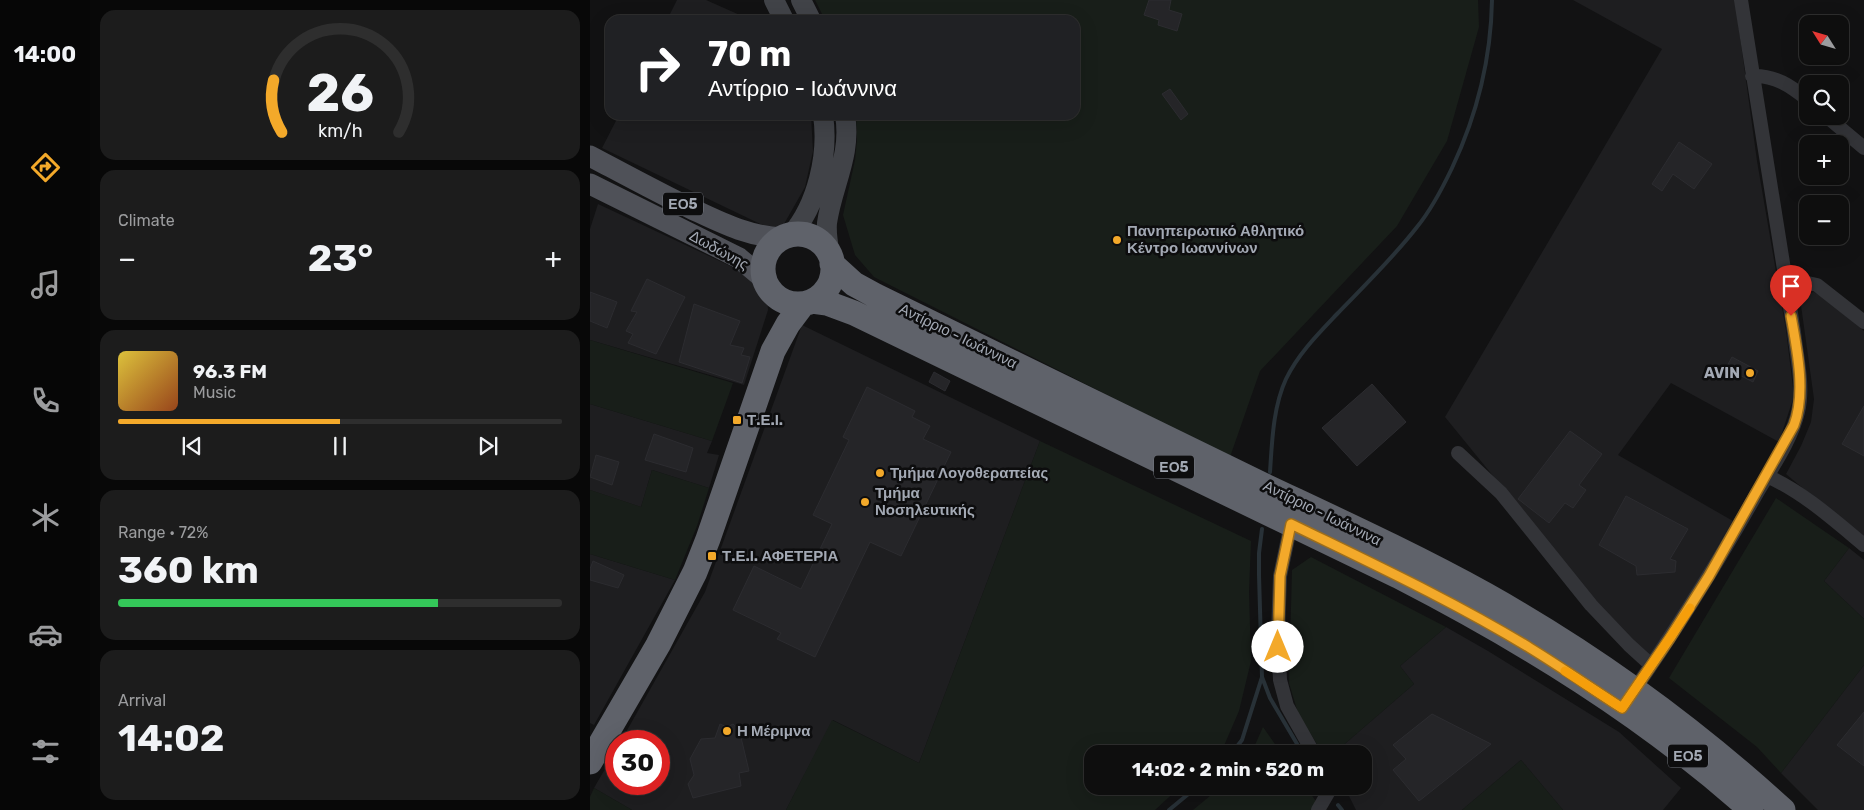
<!DOCTYPE html>
<html lang="en">
<head>
<meta charset="utf-8">
<style>
  body { margin:0; font-family:Rubik,sans-serif; background:#1c1c1c; color:#f1f3f6; height:100vh; display:flex; flex-direction:column; font-size:19px; white-space:nowrap }
  * { box-sizing:border-box; margin:0 }
  p { font-size:16px; color:#9b9c9e }
  .icon { flex:none; width:28px; height:28px; fill:none; stroke:currentColor; stroke-width:2; stroke-linecap:round; stroke-linejoin:round }
  .map { position:relative; flex:1; overflow:hidden }
  .details { display:flex; flex-direction:column; gap:10px; padding:10px; background:#080808; width:500px }
  .details>* { flex:none }
  .hud { position:absolute; left:15px; top:15px; width:475px; height:105px; border-radius:15px; box-shadow:0 5px 20px #0002,0 0 0 1px #2e2e2e; background:#202124; color:#fff; overflow:hidden }
  .needle { width:32px; rotate:307deg }
  .fabs { position:absolute; left:1209px; top:15px; display:grid; gap:10px }
  .fabs a { display:grid; place-items:center; width:50px; height:50px; border-radius:10px; background:#0e0e0e; box-shadow:0 5px 20px #0002,0 0 0 1px #2e2e2e; font-size:25px }
  .speed { position:absolute; left:15px; top:730px; display:flex; gap:10px; font-size:25px; font-weight:700; text-align:center }
  .speed>* { display:grid; place-content:center; width:65px; height:65px; border-radius:50%; background:#0e0e0e; box-shadow:0 5px 20px #0002,0 0 0 1px #2e2e2e; line-height:1 }
  .speed .limit { border:8px solid #d22; background:#fff; color:#111 }
  .pin { position:absolute; display:grid; place-items:center; width:42px; height:42px; color:#fff; margin:-51px -21px; border-radius:50% 50% 50% 0; rotate:-45deg; box-shadow:0 0 5px #0007 }
  .pin .icon { rotate:45deg }
  .me { position:absolute; width:55px; margin:-28px; rotate:0deg; stroke-linejoin:round; filter:drop-shadow(0 0 4px #0008) }
  .turn { display:flex; align-items:center; gap:18px; height:105px; padding:0 20px; font-size:22px }
  .turn .icon { width:65px; height:65px; stroke-width:2.5 }
  .turn b { display:block; font-size:35px; line-height:42px }
  .big { font-size:38px; font-weight:700; line-height:1.1 }
  .details .card { flex:1; display:flex; flex-direction:column; justify-content:center; gap:8px; min-width:0; padding:0 18px; border-radius:15px; background:#1c1c1c }
  .details .dial { align-items:center; gap:0 }
  .dial svg { height:130px; overflow:visible; fill:none; stroke:#2e2e2e; stroke-width:7; stroke-linecap:round; text-anchor:middle }
  .dial text { fill:#f1f3f6; stroke:none }
  .song { display:flex; align-items:center; gap:15px }
  .cover { width:60px; height:60px; border-radius:8px; background:linear-gradient(135deg,hsl(50 70% 55%),hsl(20 70% 35%)) }
  .played { height:5px; border-radius:2px; background:linear-gradient(90deg,#f3a92a 50%,#2e2e2e 50%) }
  .keys { display:flex; justify-content:space-around; direction:ltr }
  .heat { display:flex; justify-content:space-between; align-items:center; font-size:28px; direction:ltr }
  .charge { height:8px; border-radius:4px; background:linear-gradient(90deg,#34c759 72%,#2e2e2e 0) }
  .trip { position:absolute; left:494px; top:745px; width:288px; height:50px; border-radius:15px; background:#0e0e0e; box-shadow:0 5px 20px #0002,0 0 0 1px #2e2e2e; font-weight:700; line-height:50px; text-align:center }
  main { display:flex; flex:1; min-height:0 }
  .tab-bar { display:flex; flex-direction:column; width:90px; justify-content:space-around; align-items:center; background:#060606; color:#9b9c9e }
  .tab-bar .icon { width:35px; height:35px }
  .tab-bar .selected { color:#f3a92a }
  .tab-bar b { font-size:22px; color:#f1f3f6 }
  .map>svg:first-child { display:block }
</style>
</head>
<body>
<main>
<nav class="tab-bar">
<b>14:00</b>
<svg class="icon selected" aria-label="directions" viewBox="0 0 24 24"><path d="M12 3l9 9-9 9-9-9zM9 14v-3h6M13 9l2 2-2 2"/></svg>
<svg class="icon" aria-label="music" viewBox="0 0 24 24"><path d="M9 18V5l10-2v13"/><circle cx="6" cy="18" r="3"/><circle cx="16" cy="16" r="3"/></svg>
<svg class="icon" aria-label="phone" viewBox="0 0 24 24"><path d="M5 4h4l2 5-3 2q2 4 5 5l2-3 5 2v4C11 20 4 13 5 4z"/></svg>
<svg class="icon" aria-label="climate" viewBox="0 0 24 24"><path d="M12 3v18M4 7l16 10M4 17L20 7"/></svg>
<svg class="icon" aria-label="car" viewBox="0 0 24 24"><path d="M5 17H2v-5l4-1 3-4h7l3 4 3 1v5h-3M9 17h6M6 11h13"/><circle cx="7" cy="17" r="2"/><circle cx="17" cy="17" r="2"/></svg>
<svg class="icon" aria-label="filters" viewBox="0 0 24 24"><path d="M4 7h16M4 17h16"/><circle cx="9" cy="7" r="2"/><circle cx="15" cy="17" r="2"/></svg>
</nav>
<section class="details">
<div class="card dial"><svg viewBox="0 0 100 80">
<path d="M14 69A42 42 0 1 1 86 69"/>
<path d="M14 69A42 42 0 0 1 9 37" stroke="#f3a92a"/>
<text x="50" y="56" font-size="32" font-weight="700">26</text>
<text x="50" y="72" font-size="11">km/h</text>
</svg></div>
<div class="card"><p>Climate</p>
<div class="heat"><a>−</a><b class="big">23°</b><a>+</a></div>
</div>
<div class="card">
<div class="song"><i class="cover"></i><div><b>96.3 FM</b><p>Music</p></div></div>
<div class="played"></div>
<div class="keys"><svg class="icon" aria-label="previous" viewBox="0 0 24 24"><path d="M18 5L8 12l10 7zM5 5v14"/></svg><svg class="icon" aria-label="pause" viewBox="0 0 24 24"><path d="M8 5v14M16 5v14"/></svg><svg class="icon" aria-label="next" viewBox="0 0 24 24"><path d="M6 5l10 7-10 7zM19 5v14"/></svg></div>
</div>
<div class="card"><p>Range · 72%</p><b class="big">360 km</b><div class="charge"></div></div>
<div class="card"><p>Arrival</p><b class="big">14:02</b></div>
</section>
<div class="map">
<svg width="1274" height="810" viewBox="0 0 1274 810">
  <rect width="100%" height="100%" fill="#121213"/>
  <path fill="#1e1e20" d="M87,0H116L161,20H77Z
    M983,0H1145L1167,161L1196,330L1204,396L1189,442L1081,383L1028,455L1143,521L1061,659L1027,628L855,417L1072,49Z
    M29,115H221L223,151L215,187L194,224L190,228L183,230L12,148Z
    M8,204L168,279L177,294L178,310L154,385L0,340V229Z
    M1224,292L1233,297L1274,331V540L1196,474L1211,446L1221,422L1224,399L1210,298L1215,294Z
    M212,325L450,441L329,763L243,720L196,810H42L4,788L26,750V784H69V741H31L115,592Z
    M0,404L122,441L117,453L129,455L119,488L62,470L51,507L0,490Z
    M1259,548L1274,560V619L1234,581Z
    M0,554L85,580L4,725L0,723Z
    M856,627L898,651L1029,732L1091,788L1073,810H973L931,760L872,810H766L754,786H772V754H743L824,684L810,666Z
    M1274,665V810H1228L1191,773Z"/>
  <path fill="#181e19" d="M225,0H888L889,27L857,141L807,226L670,371L640,457L284,277L265,255L253,215L265,160L267,140L266,115H485V20H235Z
    M0,340L143,383L122,441L0,404Z
    M450,441L661,541L659,592L661,661L649,711L633,748L626,754H502V786H591L565,810H196L242,720L329,763Z
    M62,470L119,488L107,526L85,580L0,554V490L51,507Z
    M1186,498L1259,548L1234,581L1274,619V665L1191,773L1167,747L1079,678Z
    M721,557L856,627L810,666L824,684L743,754H733L708,713L699,683L702,570Z
    M673,727L692,754H661Z
    M931,760L973,810H872Z
    M632,786H715L728,804L724,810H603Z
    M4,788L42,810H0V797Z"/>
  <g fill="none" stroke-linecap="round" stroke-linejoin="round">
    <path stroke="#283137" stroke-width="4" d="M680,472C682,442 683,407 696,379C708,354 728,334 747,314C774,286 803,258 827,227C841,210 852,189 862,168C887,115 901,59 902,0
      M672,529L669,553V575L672,677L680,698L713,754
      M641,754L652,740L672,677
      M748,805L752,810
      M579,810L608,786"/>
  </g>
  <path fill="#252528" stroke="#2c2c30" d="M559,0H581L579,10L592,14L587,31L568,25L569,20L554,15Z
    M580,89L598,114L591,120L572,94Z
    M1089,142L1122,164L1104,189L1083,174L1072,191L1062,184Z
    M57,279L95,297L66,354L38,343L43,334L36,331L47,312L41,311Z
    M0,292L27,302L17,328L0,321Z
    M104,304L150,321L140,345L154,348L151,355L160,357L152,383L89,362Z
    M1142,357L1168,371L1163,382L1136,368Z
    M344,372L360,381L355,391L339,382Z
    M782,384L816,422L767,466L732,428Z
    M277,387L325,411L322,417L340,426L333,439L361,452L311,556L280,542L225,657L187,639L191,633L143,610L164,566L211,589L242,524L223,515L259,440L253,437Z
    M1274,406V456L1252,444Z
    M980,431L1012,454L989,485L996,490L983,508L975,503L959,523L928,499Z
    M64,434L103,448L96,472L55,460Z
    M6,455L29,462L22,485L0,477Z
    M1036,496L1098,529L1080,559L1086,561L1085,572L1047,575L1046,566L1009,545Z
    M3,561L34,575L28,588L0,580V569Z
    M1274,712V766L1247,745Z
    M842,714L901,744L829,801L803,770L816,759L803,745Z
    M130,724L137,727L143,724L149,729L159,771L149,773L151,786L103,798L98,784L104,775L100,759L111,739L125,738Z"/>
  <g fill="none" stroke-linecap="round" stroke-linejoin="round">
    <path stroke="#333438" stroke-width="14" d="M1162,76C1185,75 1201,86 1218,100
      M1236,116L1274,148
      M1196,282H1213L1227,285L1274,322
      M868,453L911,493L1001,605L1039,645L1061,665
      M1177,476C1213,492 1244,520 1274,545
      M701,524L690,576L688,634L690,680L697,706L724,754
      M1042,693C1087,629 1128,562 1167,493C1181,469 1202,439 1208,412C1214,387 1207,358 1204,332L1151,0
      M728,810L742,786"/>
    <path stroke="#414348" stroke-width="20" d="M184,0L194,20
      M211,0L221,20
      M201,235C227,205 239,155 233,115
      M240,255C238,244 236,234 237,223C242,186 262,155 255,115"/>
    <path stroke="#4f5158" stroke-width="21" d="M0,156C34,174 67,192 102,209C132,223 157,236 192,238
      M0,184L149,258L174,279"/>
    <path stroke="#5f626a" stroke-width="25" d="M173 269a35 35 0 1 1 70 0a35 35 0 1 1-70 0Z
      M242,264L264,284L286,296C414,358 542,420 669,483C745,519 822,554 896,595C1003,655 1102,727 1193,810
      M222,301L237,303L264,313L808,576C934,641 1055,715 1161,810
      M0,762L68,645L105,572L118,539L183,351L198,324L213,304"/>
  </g>
  <g fill="none" stroke-linecap="round" stroke-linejoin="round">
    <g stroke="#9e6e1b" stroke-width="12">
      <path id="route" d="M688,647L690,576L701,524C781,563 863,601 940,648C971,667 1001,688 1032,708L1080,638L1119,576L1204,425C1216,393 1207,349 1201,316"/>
    </g>
    <use href="#route" stroke="#f3a92a" stroke-width="9"/>
    <path stroke="#f59e0b" stroke-width="9" d="M975,671L1032,708L1100,608"/>
  </g>
  <g fill="#f3a92a" stroke="#0d0d0e" stroke-width="2">
    <circle cx="527" cy="240" r="5"/>
    <circle cx="1160" cy="373" r="5"/>
    <rect x="142" y="415" width="10" height="10" rx="2.5"/>
    <circle cx="290" cy="473" r="5"/>
    <circle cx="275" cy="502" r="5"/>
    <rect x="117" y="551" width="10" height="10" rx="2.5"/>
    <circle cx="137" cy="731" r="5"/>
  </g>
  <g text-anchor="middle" dominant-baseline="central" stroke-width="5" stroke-linejoin="round" paint-order="stroke">
    <g fill="#0d0d0e" stroke="#767a82" stroke-width="1">
      <rect x="73" y="192.5" width="40" height="23" rx="4"/>
      <rect x="564" y="455.5" width="40" height="23" rx="4"/>
      <rect x="1078" y="744.5" width="40" height="23" rx="4"/>
    </g>
    <g font-size="14" font-weight="bold" fill="#a3a9b4">
      <text x="93" y="204">ΕΟ5</text>
      <text x="584" y="467">ΕΟ5</text>
      <text x="1098" y="756">ΕΟ5</text>
    </g>
    <g font-size="15" font-weight="bold" fill="#a3a9b4" stroke="#0d0d0e" text-anchor="start">
      <text x="537" y="231">Πανηπειρωτικό Αθλητικό<tspan x="537" dy="17">Κέντρο Ιωαννίνων</tspan></text>
      <text x="1150" y="373" text-anchor="end">AVIN</text>
      <text x="157" y="420">Τ.Ε.Ι.</text>
      <text x="300" y="473">Τμήμα Λογοθεραπείας</text>
      <text x="285" y="493">Τμήμα<tspan x="285" dy="17">Νοσηλευτικής</tspan></text>
      <text x="132" y="556">Τ.Ε.Ι. ΑΦΕΤΕΡΙΑ</text>
      <text x="147" y="731">Η Μέριμνα</text>
    </g>
    <g font-size="15" fill="#a3a9b4" stroke="#0d0d0e">
      <text transform="translate(129 250) rotate(29)">Δωδώνης</text>
      <text transform="translate(368 336) rotate(26)">Αντίρριο - Ιωάννινα</text>
      <text transform="translate(732 513) rotate(26)">Αντίρριο - Ιωάννινα</text>
    </g>
  </g>
</svg>
<div class="fabs">
<a><svg class="needle" viewBox="-14 -14 28 28"><path d="M0-13l5 13h-10z" fill="#e53935"/><path d="M0 13l5-13h-10z" fill="#9b9c9e"/></svg></a>
<a><svg class="icon" aria-label="search" viewBox="0 0 24 24"><circle cx="10" cy="10" r="6"/><path d="M15 15l6 6"/></svg></a>
<a>+</a>
<a>−</a>
</div>
<div class="speed"><div class="limit">30</div></div>
<div class="pin" style="left:1201px;top:316px;background:#d93025"><svg class="icon" aria-label="arrive" viewBox="0 0 24 24"><path d="M6 21V4h12l-3 4 3 4H6"/></svg></div>
<svg class="me" style="left:688px;top:647px" viewBox="-20 -20 40 40"><circle r="19" fill="#fff"/><path d="M0-13L10 11 0 6-10 11z" fill="#f3a92a"/></svg>
<div class="trip">14:02 · 2 min · 520 m</div>
<div class="hud">
<div class="turn"><svg class="icon" aria-label="right" viewBox="0 0 24 24"><path d="M7 20v-9h11M14 6l5 5-5 5"/></svg><div><b>70 m</b>Αντίρριο - Ιωάννινα</div></div>
</div>
</div>
</main>
</body>
</html>
